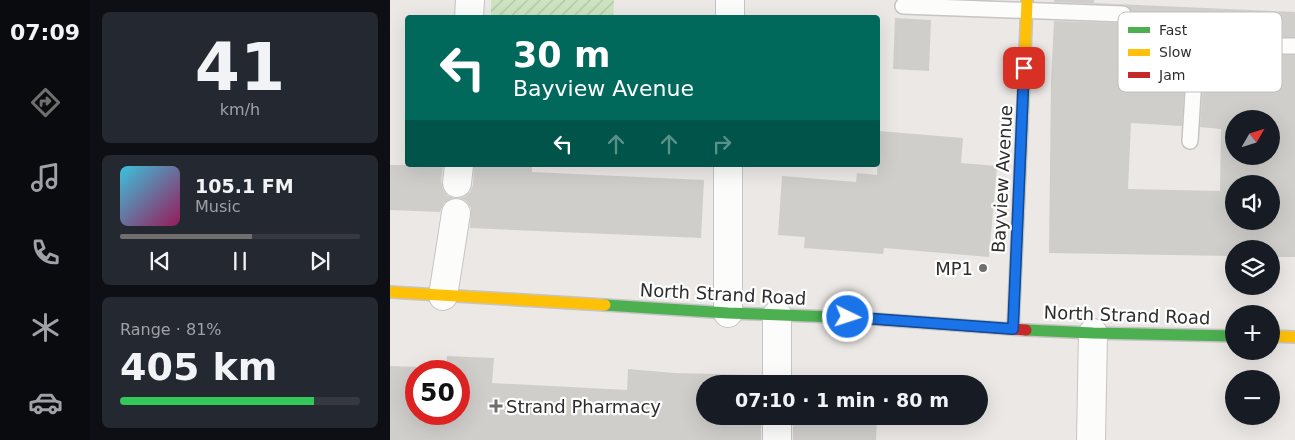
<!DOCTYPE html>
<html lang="en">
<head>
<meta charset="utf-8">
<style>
  body { margin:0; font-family:"DejaVu Sans",sans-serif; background:#242831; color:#f1f3f6; height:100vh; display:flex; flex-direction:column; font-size:19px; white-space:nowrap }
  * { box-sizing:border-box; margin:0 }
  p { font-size:16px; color:#9ea1a6 }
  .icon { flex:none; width:28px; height:28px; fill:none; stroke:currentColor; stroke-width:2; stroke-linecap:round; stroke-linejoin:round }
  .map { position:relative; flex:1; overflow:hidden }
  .details { display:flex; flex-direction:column; gap:12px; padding:12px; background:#0d0f14; width:300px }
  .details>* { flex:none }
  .hud { position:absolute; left:15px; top:15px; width:475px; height:152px; border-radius:5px; box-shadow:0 5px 20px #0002; background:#00695c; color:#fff; overflow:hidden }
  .needle { width:32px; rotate:51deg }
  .fabs { position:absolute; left:835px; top:110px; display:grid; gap:10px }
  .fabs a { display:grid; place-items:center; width:55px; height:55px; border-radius:50%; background:#171b24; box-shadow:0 5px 20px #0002; font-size:25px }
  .speed { position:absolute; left:15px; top:360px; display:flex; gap:10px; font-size:25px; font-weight:700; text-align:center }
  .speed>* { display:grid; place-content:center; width:65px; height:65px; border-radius:50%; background:#171b24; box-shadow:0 5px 20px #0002; line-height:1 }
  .speed .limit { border:8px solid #d22; background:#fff; color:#111 }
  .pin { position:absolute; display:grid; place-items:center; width:42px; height:42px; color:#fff; margin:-21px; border-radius:10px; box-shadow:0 2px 8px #0006 }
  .me { position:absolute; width:55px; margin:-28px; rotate:94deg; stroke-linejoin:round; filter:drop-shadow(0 0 4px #0008) }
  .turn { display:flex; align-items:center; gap:18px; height:105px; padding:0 25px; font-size:22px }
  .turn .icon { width:65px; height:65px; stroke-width:2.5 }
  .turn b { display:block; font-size:35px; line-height:42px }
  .lanes { display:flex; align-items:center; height:48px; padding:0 25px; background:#0003; justify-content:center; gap:25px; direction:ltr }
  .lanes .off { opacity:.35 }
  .big { font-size:38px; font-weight:700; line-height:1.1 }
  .details .card { flex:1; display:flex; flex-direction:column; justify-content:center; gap:8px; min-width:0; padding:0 18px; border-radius:8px; background:#242831 }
  .details .dial { align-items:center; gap:0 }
  .dial b { font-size:65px; line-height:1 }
  .song { display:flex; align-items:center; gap:15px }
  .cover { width:60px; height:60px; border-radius:8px; background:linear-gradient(135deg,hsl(190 70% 55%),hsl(330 70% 35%)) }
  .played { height:5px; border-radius:2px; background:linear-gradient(90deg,#706f6e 55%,#363941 55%) }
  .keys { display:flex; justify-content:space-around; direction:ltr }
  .charge { height:8px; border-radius:4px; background:linear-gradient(90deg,#34c759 81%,#363941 0) }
  .trip { position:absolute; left:306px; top:375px; width:292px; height:50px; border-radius:25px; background:#171b24; box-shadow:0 5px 20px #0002; font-weight:700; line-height:50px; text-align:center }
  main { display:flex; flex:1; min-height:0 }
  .tabs { display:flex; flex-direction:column; width:90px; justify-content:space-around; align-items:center; background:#090b0e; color:#9ea1a6 }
  .tabs .icon { width:35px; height:35px }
  .tabs .selected { color:#706f6e }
  .tabs b { font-size:22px; color:#f1f3f6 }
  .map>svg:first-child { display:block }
</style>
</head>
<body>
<main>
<nav class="tabs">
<b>07:09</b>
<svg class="icon selected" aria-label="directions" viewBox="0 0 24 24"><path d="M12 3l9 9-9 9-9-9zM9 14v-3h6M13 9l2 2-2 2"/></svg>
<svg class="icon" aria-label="music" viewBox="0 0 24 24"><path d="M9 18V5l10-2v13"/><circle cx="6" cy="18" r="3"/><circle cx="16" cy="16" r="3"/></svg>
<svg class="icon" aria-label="phone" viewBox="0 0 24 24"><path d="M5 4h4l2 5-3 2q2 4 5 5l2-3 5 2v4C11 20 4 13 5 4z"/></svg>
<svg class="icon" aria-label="climate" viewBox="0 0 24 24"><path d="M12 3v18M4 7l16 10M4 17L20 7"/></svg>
<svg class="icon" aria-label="car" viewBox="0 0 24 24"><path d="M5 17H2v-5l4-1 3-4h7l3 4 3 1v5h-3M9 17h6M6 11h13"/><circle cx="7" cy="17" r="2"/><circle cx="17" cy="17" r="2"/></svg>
</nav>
<section class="details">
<div class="card dial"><b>41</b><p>km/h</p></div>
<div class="card">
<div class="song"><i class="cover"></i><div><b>105.1 FM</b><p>Music</p></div></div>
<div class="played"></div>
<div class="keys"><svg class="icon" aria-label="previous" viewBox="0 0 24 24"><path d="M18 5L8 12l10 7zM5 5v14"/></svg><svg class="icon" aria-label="pause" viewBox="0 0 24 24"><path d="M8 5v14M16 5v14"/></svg><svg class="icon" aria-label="next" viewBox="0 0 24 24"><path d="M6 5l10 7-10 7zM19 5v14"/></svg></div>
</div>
<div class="card"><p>Range · 81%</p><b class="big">405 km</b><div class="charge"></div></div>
</section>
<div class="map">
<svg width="905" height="440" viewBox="0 0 905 440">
  <defs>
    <pattern id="garden-furrows" width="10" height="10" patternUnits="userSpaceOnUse" patternTransform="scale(1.25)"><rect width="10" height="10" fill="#cee4c1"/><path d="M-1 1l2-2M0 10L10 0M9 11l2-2" fill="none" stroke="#b1c4a6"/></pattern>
  </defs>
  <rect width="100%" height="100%" fill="#ebe8e5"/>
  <path fill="url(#garden-furrows)" d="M101,0H224L223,17H101Z"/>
  <path fill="#d0cecb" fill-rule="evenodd" d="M664,0H704V3L905,12V37H806L798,41L797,45L792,126L741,123L738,189L830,191L831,129L810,127L815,55H905V257H881V249H844V256L659,253L661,82L664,21L733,23L741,19L742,14L738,6L733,5L664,2ZM844,119H881V156H844ZM844,184H881V221H844Z
    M505,18L541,20L539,71L503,69Z
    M489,131L573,138L571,163L607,166L599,257L494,248L493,254L414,248L415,237L388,235L392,176L466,182L467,173L487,175Z
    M0,165H53L51,181L53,189L57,195L64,198L54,203L50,212L0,210Z
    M84,165H142V172L314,180L311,238L80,228L81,208L76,201L69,198L74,197L80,192L83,185Z
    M57,356L104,358L102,383L237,390L238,369L285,373L366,375L365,380H371V384H315V416H371V440H0V366L56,368ZM26,371H69V414H26Z
    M403,381L488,383V384H403Z
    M403,416H487L486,440H403Z"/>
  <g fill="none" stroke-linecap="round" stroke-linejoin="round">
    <g stroke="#c6c4c4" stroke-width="18">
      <path id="lane" d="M513,6L733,14
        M800,141L806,46H905"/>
    </g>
    <g stroke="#c6c4c4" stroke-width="30">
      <path id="street" d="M79,18L80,0
        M340,18V0
        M338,165V313
        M67,183L69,165
        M53,296L66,213
        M387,315V384
        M387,416V440
        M701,440L703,333"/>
    </g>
    <g stroke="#c6c4c4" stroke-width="14">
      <path id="fast" d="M215,305L338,313L470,318
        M623,329L634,80
        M636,330L703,333L844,336"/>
    </g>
    <g stroke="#c6c4c4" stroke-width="14">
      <path id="slow" d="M634,80L637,0
        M0,292L215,305
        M881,336L905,337"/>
    </g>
    <g stroke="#c6c4c4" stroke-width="14">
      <path id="jam" d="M470,318L636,330"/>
    </g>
    <use href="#lane" stroke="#fcfcfb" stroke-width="15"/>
    <use href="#street" stroke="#fcfcfb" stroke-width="28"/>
    <use href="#fast" stroke="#4caf50" stroke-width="11"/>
    <use href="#slow" stroke="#ffc107" stroke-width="11"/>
    <use href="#jam" stroke="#c62828" stroke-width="11"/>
  </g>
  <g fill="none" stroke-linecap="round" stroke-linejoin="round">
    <g stroke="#114b97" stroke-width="12">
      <path id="route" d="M458,317L623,329L634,68"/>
    </g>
    <use href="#route" stroke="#1a73e8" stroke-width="9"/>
  </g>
  <g fill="#706f6e" stroke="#fff" stroke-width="2">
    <circle cx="593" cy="268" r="5"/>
    <path d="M103.5 398.5h5v5h5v5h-5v5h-5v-5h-5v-5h5z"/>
  </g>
  <g text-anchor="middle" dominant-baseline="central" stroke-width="4.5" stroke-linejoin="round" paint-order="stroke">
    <g font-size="18" fill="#2e2e2e" stroke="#fff">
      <text transform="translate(612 179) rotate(-87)">Bayview Avenue</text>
      <text transform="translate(333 294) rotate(3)">North Strand Road</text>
      <text transform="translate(737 315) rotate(2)">North Strand Road</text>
    </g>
    <g font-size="18" fill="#2e2e2e" stroke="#fff" text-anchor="end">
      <text x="583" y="268">MP1</text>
      <text x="116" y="406" text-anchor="start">Strand Pharmacy</text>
    </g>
  </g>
  <rect x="728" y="12" width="164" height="80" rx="8" fill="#fff" stroke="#c0c0c0" stroke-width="1"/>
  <rect x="738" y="27" width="22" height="6" fill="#4caf50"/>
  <rect x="738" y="49" width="22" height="7" fill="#ffc107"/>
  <rect x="738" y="72" width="22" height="6" fill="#c62828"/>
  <g font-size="14" fill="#2e2e2e">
    <text x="769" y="35">Fast</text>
    <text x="769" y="57">Slow</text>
    <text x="769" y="80">Jam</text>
  </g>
</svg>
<div class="fabs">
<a><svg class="needle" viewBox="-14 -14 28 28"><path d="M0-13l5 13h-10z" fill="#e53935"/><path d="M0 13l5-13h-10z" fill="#9ea1a6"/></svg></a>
<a><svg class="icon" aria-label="sound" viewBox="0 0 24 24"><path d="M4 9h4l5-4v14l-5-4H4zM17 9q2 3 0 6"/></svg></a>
<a><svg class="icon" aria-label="layers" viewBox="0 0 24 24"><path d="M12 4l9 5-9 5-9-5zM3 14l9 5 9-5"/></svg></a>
<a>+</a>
<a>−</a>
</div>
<div class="speed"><div class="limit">50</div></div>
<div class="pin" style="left:634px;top:68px;background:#d93025"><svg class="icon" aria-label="arrive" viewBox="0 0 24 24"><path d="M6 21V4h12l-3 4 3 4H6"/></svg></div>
<svg class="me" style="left:458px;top:317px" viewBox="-20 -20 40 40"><circle r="17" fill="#1a73e8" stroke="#fff" stroke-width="3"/><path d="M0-11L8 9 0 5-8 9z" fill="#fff"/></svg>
<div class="trip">07:10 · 1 min · 80 m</div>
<div class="hud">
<div class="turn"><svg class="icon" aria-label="left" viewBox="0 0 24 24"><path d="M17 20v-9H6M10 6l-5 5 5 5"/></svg><div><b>30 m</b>Bayview Avenue</div></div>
<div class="lanes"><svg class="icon" aria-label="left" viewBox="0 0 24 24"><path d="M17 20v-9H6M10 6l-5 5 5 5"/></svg><svg class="icon off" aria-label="ahead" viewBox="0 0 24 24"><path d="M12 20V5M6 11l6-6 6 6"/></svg><svg class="icon off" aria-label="ahead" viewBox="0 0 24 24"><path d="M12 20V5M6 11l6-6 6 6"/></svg><svg class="icon off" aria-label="right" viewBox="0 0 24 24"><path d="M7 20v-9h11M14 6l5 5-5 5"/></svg></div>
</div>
</div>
</main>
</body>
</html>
